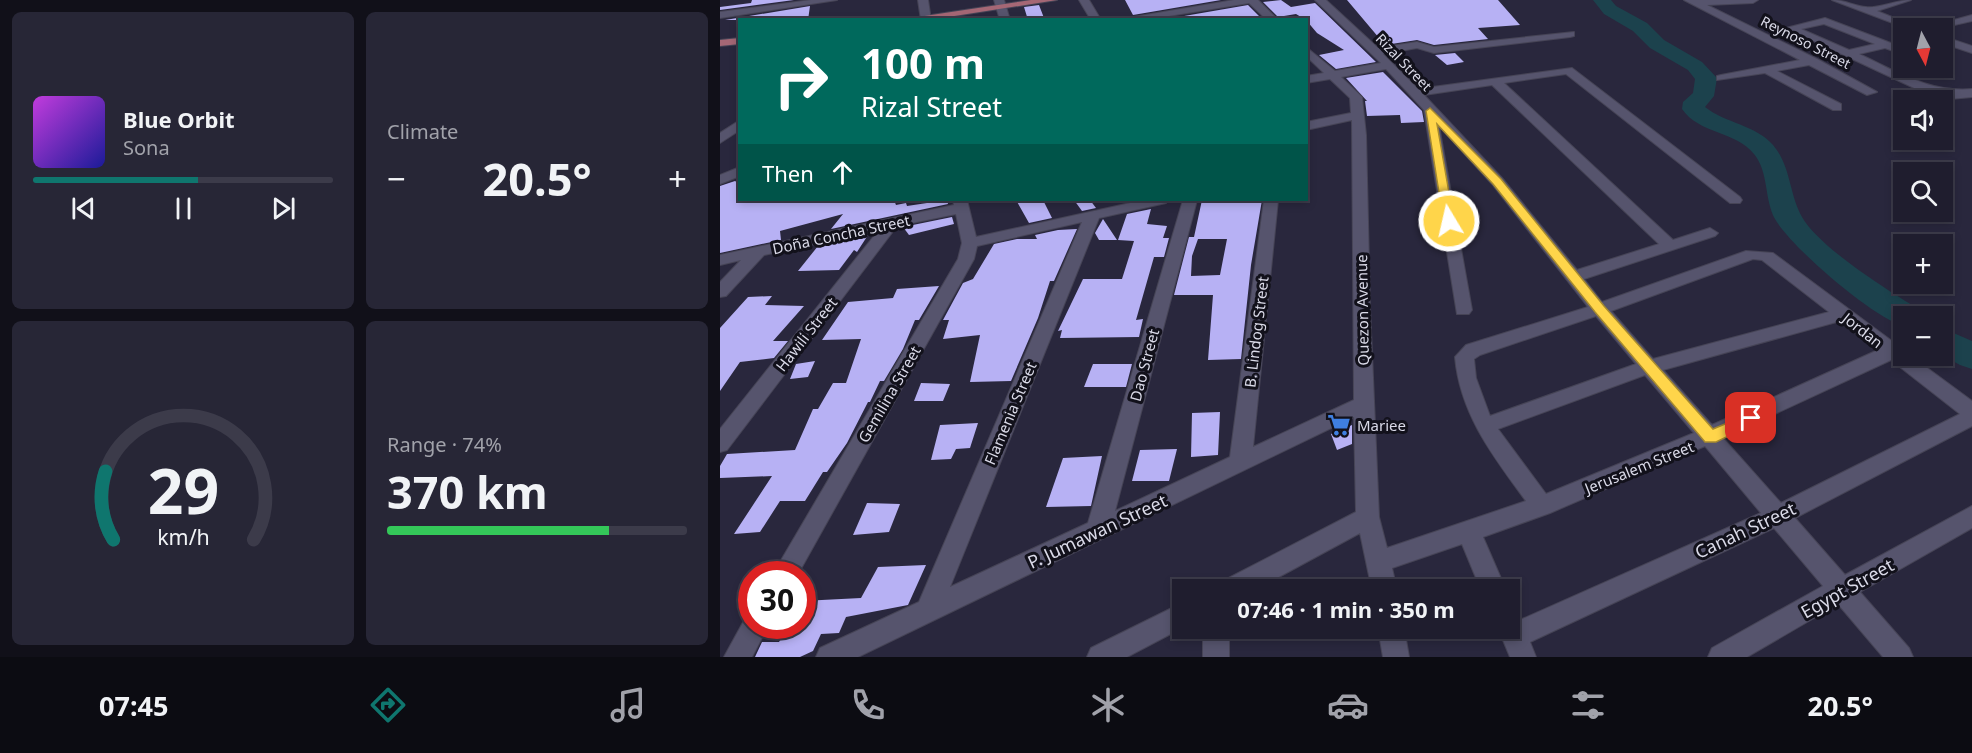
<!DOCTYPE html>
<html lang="en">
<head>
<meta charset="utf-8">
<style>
  body { margin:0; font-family:"Noto Sans",sans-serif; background:#272636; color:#f1f3f6; height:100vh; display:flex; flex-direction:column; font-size:22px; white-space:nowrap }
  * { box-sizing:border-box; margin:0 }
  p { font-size:20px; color:#a1a2aa }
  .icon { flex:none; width:33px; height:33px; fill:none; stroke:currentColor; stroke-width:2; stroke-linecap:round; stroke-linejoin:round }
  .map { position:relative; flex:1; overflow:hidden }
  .side { display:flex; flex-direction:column; gap:12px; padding:12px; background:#111019; width:720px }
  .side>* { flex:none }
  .top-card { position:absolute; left:18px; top:18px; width:570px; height:183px; border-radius:0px; box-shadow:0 3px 9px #0003,0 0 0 2px #3c3b4a; background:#00695c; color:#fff; overflow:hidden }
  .needle { width:39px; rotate:173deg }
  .fabs { position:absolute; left:1173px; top:18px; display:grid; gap:12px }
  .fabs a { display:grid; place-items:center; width:60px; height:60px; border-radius:0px; background:#1f1d2e; box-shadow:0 3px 9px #0003,0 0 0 2px #3c3b4a; font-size:30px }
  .speed { position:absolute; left:18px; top:561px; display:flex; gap:12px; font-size:30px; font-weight:700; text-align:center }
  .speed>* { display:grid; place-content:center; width:78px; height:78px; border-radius:50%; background:#1f1d2e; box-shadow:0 3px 9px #0003,0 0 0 2px #3c3b4a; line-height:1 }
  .speed .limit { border:9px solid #d22; background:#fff; color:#111 }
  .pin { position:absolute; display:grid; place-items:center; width:51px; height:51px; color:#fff; margin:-26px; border-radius:12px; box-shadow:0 3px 9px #0006 }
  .me { position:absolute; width:66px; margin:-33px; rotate:351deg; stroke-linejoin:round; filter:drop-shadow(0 0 4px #0008) }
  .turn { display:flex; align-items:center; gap:21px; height:126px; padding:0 24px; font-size:27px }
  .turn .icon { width:78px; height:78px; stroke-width:2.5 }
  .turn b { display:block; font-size:42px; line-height:51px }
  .then { display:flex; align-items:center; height:57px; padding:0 24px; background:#0003; gap:12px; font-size:22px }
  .big { font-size:45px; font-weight:700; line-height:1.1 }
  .side .card { flex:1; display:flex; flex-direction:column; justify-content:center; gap:9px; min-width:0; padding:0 21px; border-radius:9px; background:#272636 }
  .side .dial { align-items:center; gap:0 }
  .dial svg { height:156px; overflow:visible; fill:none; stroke:#3c3b4a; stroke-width:7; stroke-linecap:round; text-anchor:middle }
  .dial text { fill:#f1f3f6; stroke:none }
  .song { display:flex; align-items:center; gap:18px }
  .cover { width:72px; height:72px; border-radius:9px; background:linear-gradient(135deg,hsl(290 70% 55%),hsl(240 70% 35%)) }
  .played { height:6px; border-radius:3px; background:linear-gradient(90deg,#0f766e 55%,#3c3b4a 55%) }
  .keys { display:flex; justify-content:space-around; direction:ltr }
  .heat { display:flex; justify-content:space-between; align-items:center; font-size:33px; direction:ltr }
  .charge { height:9px; border-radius:4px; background:linear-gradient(90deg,#34c759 74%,#3c3b4a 0) }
  .side .tiles { flex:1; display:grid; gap:12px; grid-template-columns:repeat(2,1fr) }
  .trip { position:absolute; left:452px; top:579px; width:348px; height:60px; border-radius:0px; background:#1f1d2e; box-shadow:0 3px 9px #0003,0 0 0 2px #3c3b4a; font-weight:700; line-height:60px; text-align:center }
  .menu { display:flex; height:96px; justify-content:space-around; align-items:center; background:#0c0c12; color:#a1a2aa }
  .menu .icon { width:42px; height:42px }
  .menu .on { color:#0f766e }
  .menu b { font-size:27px; color:#f1f3f6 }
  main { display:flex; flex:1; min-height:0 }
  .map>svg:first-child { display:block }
</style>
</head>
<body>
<main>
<section class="side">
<div class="tiles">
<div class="card">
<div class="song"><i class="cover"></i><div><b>Blue Orbit</b><p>Sona</p></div></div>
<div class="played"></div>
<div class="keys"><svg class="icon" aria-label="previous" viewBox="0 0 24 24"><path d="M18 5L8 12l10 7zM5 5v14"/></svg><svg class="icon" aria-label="pause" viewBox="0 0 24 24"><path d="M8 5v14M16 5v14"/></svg><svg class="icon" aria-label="next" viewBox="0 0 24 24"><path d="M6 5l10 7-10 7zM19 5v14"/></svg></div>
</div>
<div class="card"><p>Climate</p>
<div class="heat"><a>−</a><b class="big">20.5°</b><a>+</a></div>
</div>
<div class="card dial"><svg viewBox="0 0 100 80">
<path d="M14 69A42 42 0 1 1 86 69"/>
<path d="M14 69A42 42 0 0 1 10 34" stroke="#0f766e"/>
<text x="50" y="56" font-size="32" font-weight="700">29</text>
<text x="50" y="72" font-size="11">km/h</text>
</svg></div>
<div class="card"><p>Range · 74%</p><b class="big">370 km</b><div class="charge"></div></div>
</div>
</section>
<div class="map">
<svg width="1252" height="657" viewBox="0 0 1252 657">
  <rect width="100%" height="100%" fill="#29273d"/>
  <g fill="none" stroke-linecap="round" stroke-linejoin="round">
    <path fill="#1c424d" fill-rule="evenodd" d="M873,0H891L896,6L927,23L944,40L982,62L997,78L994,96L985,107C1005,123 1036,125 1053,145C1071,166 1069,194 1082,217C1099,247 1167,290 1197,308L1202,316H1184V326C1153,318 1071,247 1055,219C1044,199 1049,172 1034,154C1016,131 979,134 962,109L963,102L973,93L975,79L968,70L930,48L913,31L884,14Z
      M1222,328L1252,341V369L1240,365L1222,355Z"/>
  </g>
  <path fill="#b7b1f4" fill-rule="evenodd" d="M32,0H74L0,10V7L31,3Z
    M405,0H501L413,15Z
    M561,0L571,7L595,3L656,62L616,69L599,55L624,50L597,33L586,20L576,14L558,17L543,2Z
    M627,0H778L800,25L758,28L768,39L714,45L697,40L665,45Z
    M319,5L324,18L308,20L304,7Z
    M528,5L540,17L522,20H441Z
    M90,6L88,20H5Z
    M735,53L744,62L727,65L715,55Z
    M663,72L702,111L704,122L681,123L680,115L647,116L645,101H647L626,78Z
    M15,181L20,184V200H174L176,205L186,203L187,206L227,200L228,204L111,229L123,214L60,231L61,240L0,253V186Z
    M296,200H323L332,218L309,223Z
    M354,200H370L376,208L362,211Z
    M482,200H542L531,265L521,359L488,360L493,295H454L469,237H474ZM478,239H507L500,275L471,276L472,256Z
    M431,209L427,224L447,226L443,238H449L444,257H434L416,320L423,319L419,337L340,338L342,330L338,331L363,279H402L414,241L398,240L407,214Z
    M232,217L234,224L189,235L183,227Z
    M383,219L397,240H379L375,233Z
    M357,229L334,281H330L318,318L291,381L250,382L260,335L223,339L229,320H223L243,283L253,279L274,244L297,239H317L315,235L338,230Z
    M148,235L137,252L134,250L119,270L78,271L98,246Z
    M219,286L199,320H195L183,349L164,381H160L150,402H148L127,443L107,472H103L85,501H60L40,532L14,534L52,476L0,478V466L7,454L75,450L93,409H98L113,383H126L141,339L102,340L128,302L173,298L177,289Z
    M52,296L45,305L84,306L53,341H68L54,358L20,362L0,391V328L28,297Z
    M95,361L88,377L70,379L76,364Z
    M373,364H412L406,387H364Z
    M201,383L230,384L223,401H194Z
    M500,412L498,455L471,457L472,413Z
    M258,423L250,448L236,449L231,459L211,460L220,425Z
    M632,425V444L617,450L611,434Z
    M457,449L449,481H412L420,450Z
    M382,456L371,506L326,507L343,458Z
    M147,503L180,504L169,532L133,535Z
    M206,565L188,605L126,617L119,633L101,634L93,651L80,657H35L42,642H59L68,626H82V601L141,598L158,567Z"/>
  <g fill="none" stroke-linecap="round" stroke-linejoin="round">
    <g stroke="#464456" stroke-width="2">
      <path id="minor" d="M91,0H117L0,18V12Z
        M198,0H208L211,20H201Z
        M274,0H284L290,20H280Z
        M359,0H369L381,20H371Z
        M514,0H538L558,20H547L529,3L424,20H396Z
        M595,0H606L658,48L697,42L714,47L854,32V36L850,37L714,53L697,48L663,54L698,89L852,68L1020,197L1022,200L1020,203H1010L846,74L784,83L953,240L990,228L998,233L995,236L864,279L882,302L1026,251L1053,253L1184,350V356H1191L1252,401V426L1075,518L1125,575L1252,506V528L1140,592L1189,648L1193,657H1163L1118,604L1027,657H988L992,648L1103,586L1054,528L810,642L816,657H790L778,628H789V614L800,620L1041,513L985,446L830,513L763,537L786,590H761L742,544L672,568L677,590H652L640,533L535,590H498L501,582L636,512L634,417L138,657H96L100,648L199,602L362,222L257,246L254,259L78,574H53L238,259L242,243L236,214L177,226L7,450L0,452V429L158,231L44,255L6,296L0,297V282L21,260L0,265V255L234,205L233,200H247L256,237L424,200H448L446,203L379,218L230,587L368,523L463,200H477L395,511L510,457L544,200H558L533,447L634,400L632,120L586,130V122L631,113L630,98L610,79L586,83V76L604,73L586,56V47L615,71L661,63ZM666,69L704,110L737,314H749L752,310L719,126L772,184L868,307L746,345L735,357C740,414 773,456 806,501L667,548L659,517L650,308L646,135L642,97L621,77ZM772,85L939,244L857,270L782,178L704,95ZM1033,259L1042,260L1109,312L933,359L891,311ZM876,316L916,364L770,416L756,378L754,359L760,355ZM1120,321L1158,350L992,425L943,370ZM1171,360L1240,414L1061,503L1003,438ZM925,375L974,433L826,494L778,429Z
        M964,0H1038L1033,3L987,5L1097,59L1157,92L1147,95L1089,65L1057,71L1121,104V110H1113L1045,73L997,80V76L1001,75L1080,60Z
        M1112,0C1125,0 1134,6 1146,7C1156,9 1177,0 1191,0L1157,11L1199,28H1186Z
        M1252,15V21L1221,28H1205Z
        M1105,18L1184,48V55L1165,48L1139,54C1176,71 1210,93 1252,89V97L1230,99L1207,94L1066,28ZM1104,24L1155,44L1129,50L1081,29Z
        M1222,36L1252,46V53L1222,43Z
        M20,120V130L0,143V133Z
        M20,167V176L0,184V175Z
        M462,603V628L407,657H367L371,648Z
        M32,615V626H48L32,657H4L26,617Z
        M483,628H509V657H483Z
        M658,628H684L689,657H663Z"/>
    </g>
    <g stroke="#464456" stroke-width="2">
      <path id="major" d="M311,0H337L209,20H178Z
        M20,38V44L0,46V40Z"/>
    </g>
    <use href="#minor" fill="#56546d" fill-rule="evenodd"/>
    <use href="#major" fill="#a56775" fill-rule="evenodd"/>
  </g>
  <path fill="#ffd54a" stroke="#a68a30" stroke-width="1.5" d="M710,108L781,179L884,306L993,429L1031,413L1038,418L1036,423L996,442H985L875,312L773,184L717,124L734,221L724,224L706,111Z"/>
  <defs>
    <g id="supermarket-bare" transform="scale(1.8)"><path d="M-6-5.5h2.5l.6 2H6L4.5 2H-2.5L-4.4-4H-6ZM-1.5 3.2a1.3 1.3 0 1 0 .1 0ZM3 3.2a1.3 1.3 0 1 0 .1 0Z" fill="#3f7fe0" stroke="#12111b" stroke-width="2.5" paint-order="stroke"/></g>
  </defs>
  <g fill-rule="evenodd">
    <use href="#supermarket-bare" x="619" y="425"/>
  </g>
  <g text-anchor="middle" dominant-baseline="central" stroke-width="6" stroke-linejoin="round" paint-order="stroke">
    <g font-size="14" fill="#dadae8" stroke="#12111b">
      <text transform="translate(1086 42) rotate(27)">Reynoso Street</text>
      <text transform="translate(684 62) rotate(46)">Rizal Street</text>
    </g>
    <g font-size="15" fill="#dadae8" stroke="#12111b">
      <text transform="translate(121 234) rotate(-12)">Doña Concha Street</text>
      <text transform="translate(642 310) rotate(-91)">Quezon Avenue</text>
      <text transform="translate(1143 330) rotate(38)">Jordan</text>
      <text transform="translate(536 332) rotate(-83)">B. Lindog Street</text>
      <text transform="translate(86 334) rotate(-52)">Hawili Street</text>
      <text transform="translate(424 365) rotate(-75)">Dao Street</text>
      <text transform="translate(169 394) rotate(-60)">Gemilina Street</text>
      <text transform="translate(290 413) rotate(-67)">Flamenia Street</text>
      <text transform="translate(919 467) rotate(-22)">Jerusalem Street</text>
    </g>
    <g font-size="15" fill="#dadae8" stroke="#12111b" text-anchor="start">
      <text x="637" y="425">Mariee</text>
    </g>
    <g font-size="18" fill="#dadae8" stroke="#12111b">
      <text transform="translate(1025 530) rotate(-25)">Canah Street</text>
      <text transform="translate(377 531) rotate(-25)">P. Jumawan Street</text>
      <text transform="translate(1127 588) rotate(-29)">Egypt Street</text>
    </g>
  </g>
</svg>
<div class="fabs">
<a><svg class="needle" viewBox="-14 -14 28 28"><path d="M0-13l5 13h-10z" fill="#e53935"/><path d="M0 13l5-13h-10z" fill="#a1a2aa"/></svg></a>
<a><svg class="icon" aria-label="sound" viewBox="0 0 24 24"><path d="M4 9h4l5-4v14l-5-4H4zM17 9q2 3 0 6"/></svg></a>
<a><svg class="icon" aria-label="search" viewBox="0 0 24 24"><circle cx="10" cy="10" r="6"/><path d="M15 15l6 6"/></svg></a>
<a>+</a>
<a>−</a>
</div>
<div class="speed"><div class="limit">30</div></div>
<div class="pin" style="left:1031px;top:418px;background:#d93025"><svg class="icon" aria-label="arrive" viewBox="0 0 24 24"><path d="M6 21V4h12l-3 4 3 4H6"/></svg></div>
<svg class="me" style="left:729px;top:221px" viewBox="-20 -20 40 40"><circle r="17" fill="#ffd54a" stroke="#fff" stroke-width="3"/><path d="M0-11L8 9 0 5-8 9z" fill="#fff"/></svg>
<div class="trip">07:46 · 1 min · 350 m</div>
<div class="top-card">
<div class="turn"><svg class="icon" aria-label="right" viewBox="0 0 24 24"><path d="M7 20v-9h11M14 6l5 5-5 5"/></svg><div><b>100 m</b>Rizal Street</div></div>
<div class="then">Then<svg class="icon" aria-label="ahead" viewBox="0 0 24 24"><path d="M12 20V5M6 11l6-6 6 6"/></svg></div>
</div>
</div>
</main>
<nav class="menu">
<b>07:45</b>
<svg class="icon on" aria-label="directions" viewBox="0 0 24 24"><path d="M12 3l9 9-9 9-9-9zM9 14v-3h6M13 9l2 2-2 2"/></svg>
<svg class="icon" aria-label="music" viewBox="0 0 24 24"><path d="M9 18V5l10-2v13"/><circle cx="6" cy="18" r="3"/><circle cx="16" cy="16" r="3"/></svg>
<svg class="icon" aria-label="phone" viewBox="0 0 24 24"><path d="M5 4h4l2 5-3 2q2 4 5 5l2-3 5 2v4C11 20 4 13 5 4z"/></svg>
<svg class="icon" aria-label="climate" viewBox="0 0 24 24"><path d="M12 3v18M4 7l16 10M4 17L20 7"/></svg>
<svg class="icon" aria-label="car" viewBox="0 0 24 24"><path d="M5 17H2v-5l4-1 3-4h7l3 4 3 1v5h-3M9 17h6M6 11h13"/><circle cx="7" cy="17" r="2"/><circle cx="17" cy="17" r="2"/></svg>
<svg class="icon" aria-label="filters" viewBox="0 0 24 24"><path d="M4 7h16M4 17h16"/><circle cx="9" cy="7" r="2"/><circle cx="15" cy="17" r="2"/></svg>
<b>20.5°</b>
</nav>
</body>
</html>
